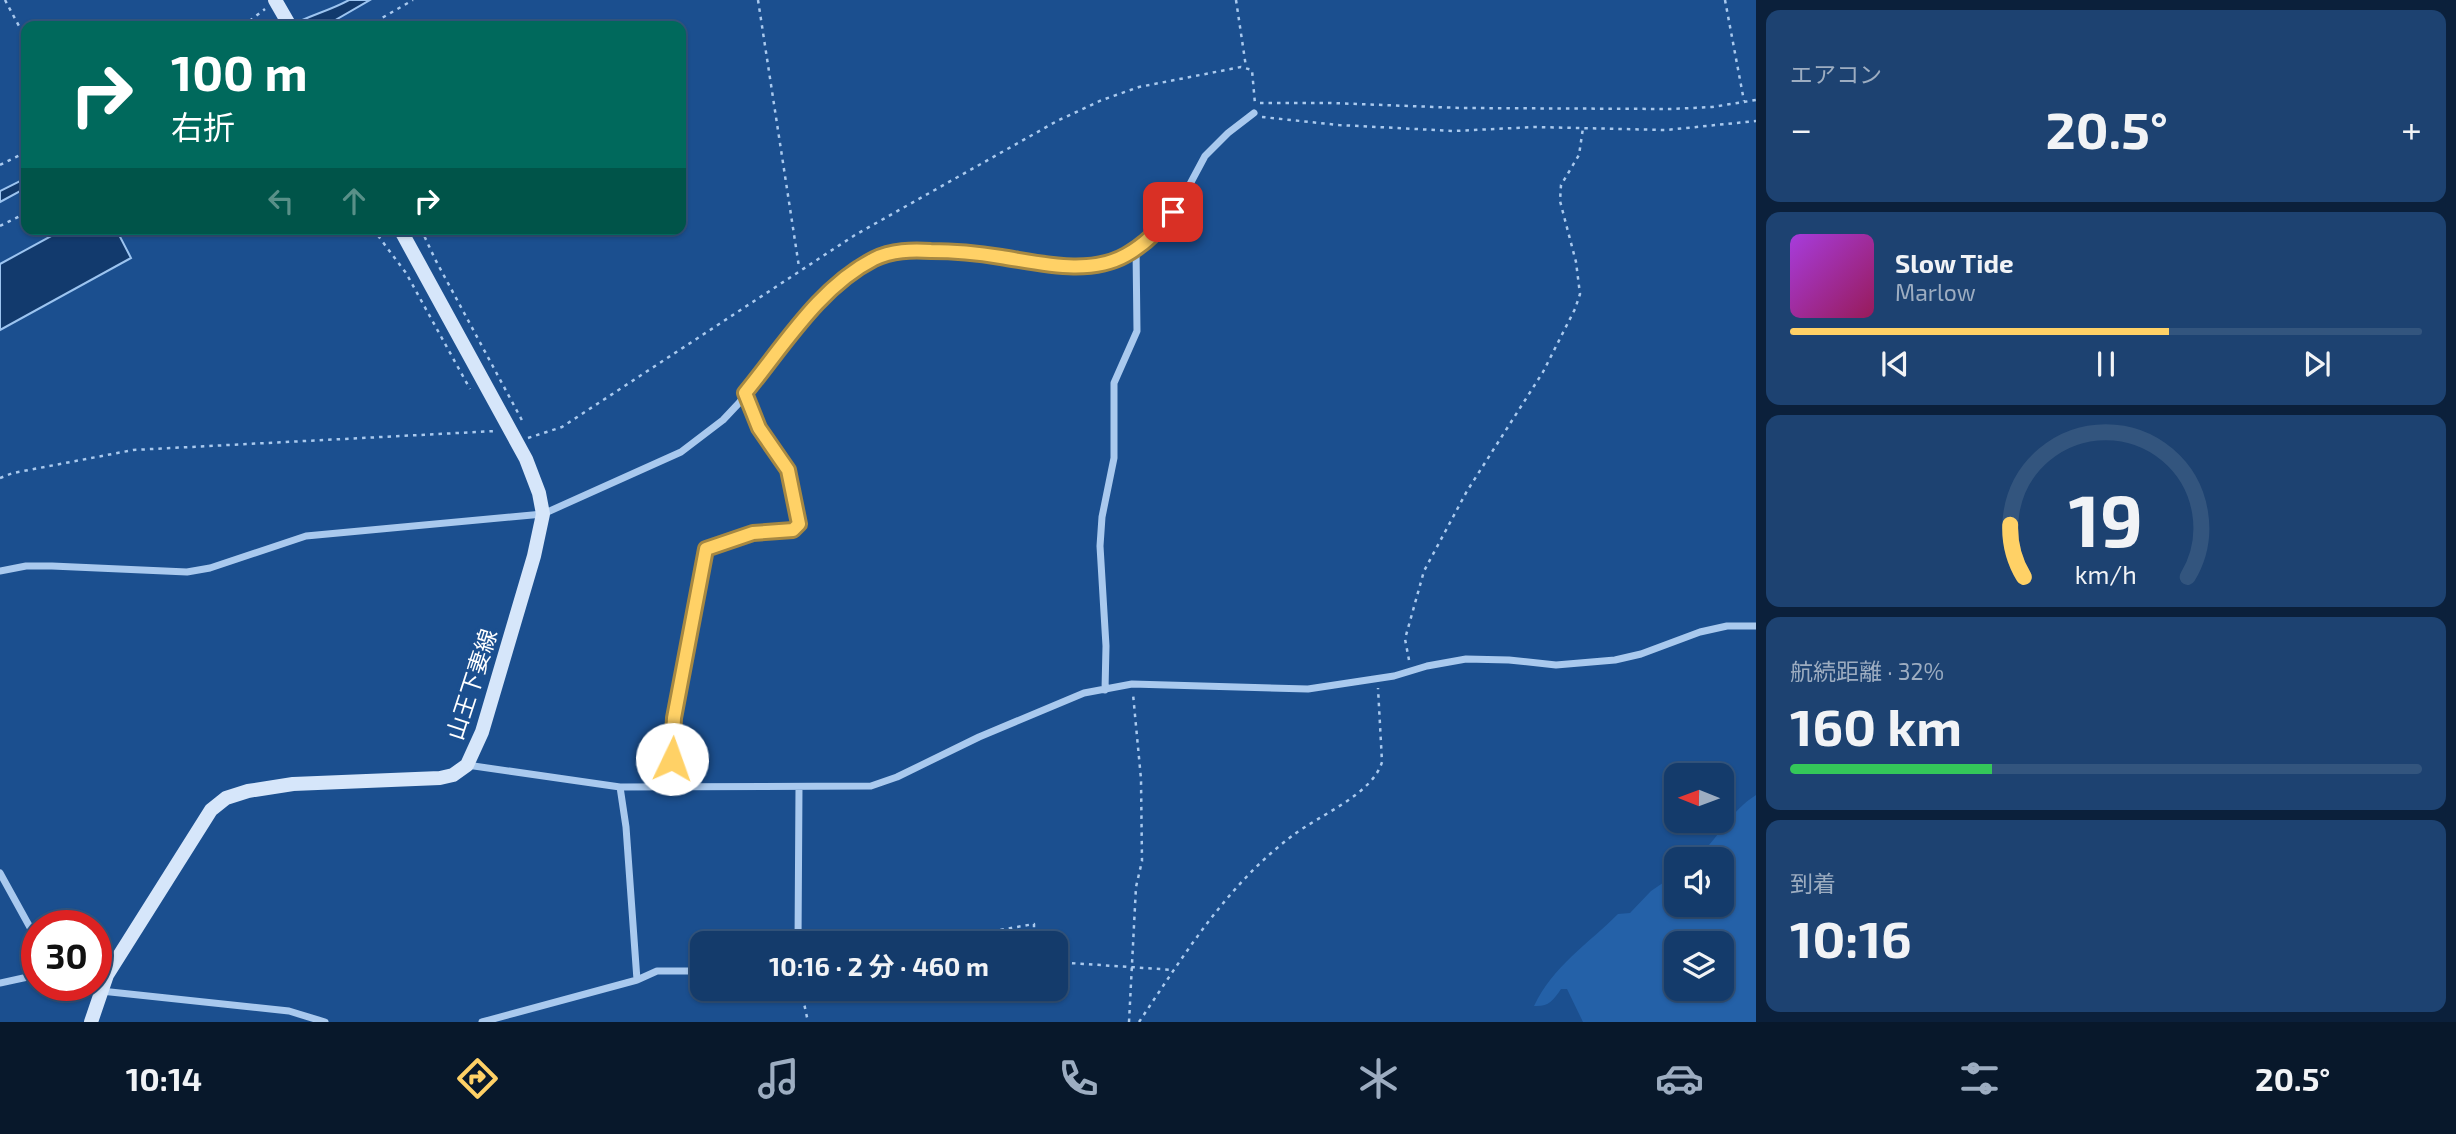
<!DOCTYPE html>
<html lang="ja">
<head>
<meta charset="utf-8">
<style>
  body { margin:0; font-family:"Exo 2","Noto Sans JP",sans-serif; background:#1d4271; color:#f1f3f6; height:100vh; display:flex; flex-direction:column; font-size:26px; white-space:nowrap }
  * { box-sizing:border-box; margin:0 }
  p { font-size:23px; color:#9dadc1 }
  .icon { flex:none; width:38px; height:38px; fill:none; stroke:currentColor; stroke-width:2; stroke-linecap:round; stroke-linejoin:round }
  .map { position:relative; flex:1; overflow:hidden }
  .details { display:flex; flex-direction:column; gap:10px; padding:10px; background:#0b203b; width:700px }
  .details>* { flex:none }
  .hud { position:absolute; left:21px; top:21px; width:665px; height:214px; border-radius:14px; box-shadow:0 2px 5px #0004,0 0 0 2px #33557e; background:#00695c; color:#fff; overflow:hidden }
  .needle { width:46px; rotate:271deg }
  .tools { position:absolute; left:1664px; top:763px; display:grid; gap:14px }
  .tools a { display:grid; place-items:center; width:70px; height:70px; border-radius:14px; background:#143b6b; box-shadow:0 2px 5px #0004,0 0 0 2px #33557e; font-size:35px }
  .speed { position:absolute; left:21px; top:910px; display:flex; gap:14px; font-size:35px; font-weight:700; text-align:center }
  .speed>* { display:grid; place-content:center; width:91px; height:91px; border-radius:50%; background:#143b6b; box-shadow:0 2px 5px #0004,0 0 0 2px #33557e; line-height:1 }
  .speed .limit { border:10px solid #d22; background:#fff; color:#111 }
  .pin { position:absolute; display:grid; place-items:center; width:60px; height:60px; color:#fff; margin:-30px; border-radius:14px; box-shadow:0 4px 10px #0006 }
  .me { position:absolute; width:77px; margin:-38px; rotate:3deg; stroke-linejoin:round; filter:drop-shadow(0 0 5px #0008) }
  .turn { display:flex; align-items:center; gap:24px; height:147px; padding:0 35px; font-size:32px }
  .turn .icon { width:91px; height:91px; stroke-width:2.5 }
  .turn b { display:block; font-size:49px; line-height:60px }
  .lanes { display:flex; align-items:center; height:66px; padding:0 35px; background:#0003; justify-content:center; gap:35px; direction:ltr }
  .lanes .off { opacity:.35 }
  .big { font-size:52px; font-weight:700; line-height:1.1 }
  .details .tile { flex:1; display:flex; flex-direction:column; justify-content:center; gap:10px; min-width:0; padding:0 24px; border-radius:14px; background:#1d4271 }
  .details .dial { align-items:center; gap:0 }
  .dial svg { height:182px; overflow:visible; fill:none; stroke:#33557e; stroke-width:7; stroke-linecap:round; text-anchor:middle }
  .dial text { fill:#f1f3f6; stroke:none }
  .song { display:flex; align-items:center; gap:21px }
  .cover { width:84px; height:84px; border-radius:10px; background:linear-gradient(135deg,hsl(280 70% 55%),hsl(330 70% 35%)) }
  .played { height:7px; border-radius:4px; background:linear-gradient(90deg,#ffd166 60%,#33557e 60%) }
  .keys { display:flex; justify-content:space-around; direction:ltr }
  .heat { display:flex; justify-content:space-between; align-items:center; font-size:38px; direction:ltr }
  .charge { height:10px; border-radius:5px; background:linear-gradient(90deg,#34c759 32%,#33557e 0) }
  .trip { position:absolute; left:690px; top:931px; width:378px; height:70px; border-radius:14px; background:#143b6b; box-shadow:0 2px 5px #0004,0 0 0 2px #33557e; font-weight:700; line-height:70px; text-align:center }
  .menu { display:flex; height:112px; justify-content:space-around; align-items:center; background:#08182b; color:#9dadc1 }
  .menu .icon { width:49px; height:49px }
  .menu .active { color:#ffd166 }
  .menu b { font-size:32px; color:#f1f3f6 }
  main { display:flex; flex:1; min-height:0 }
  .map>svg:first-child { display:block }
</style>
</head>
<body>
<main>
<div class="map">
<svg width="1756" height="1022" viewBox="0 0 1756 1022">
  <rect width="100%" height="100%" fill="#1b4f8f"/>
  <path fill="#2461a8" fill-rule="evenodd" d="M1756,795V1022H1583L1567,989H1561C1553,1001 1548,1007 1534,1006C1553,966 1588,944 1618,914L1630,913L1651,891L1676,874V905H1722V859H1695C1718,840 1730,811 1756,795ZM1676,943H1722V989H1676Z"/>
  <path fill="#123a6d" stroke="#9cc4f0" stroke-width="2" d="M349,0H370L325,26H290C310,15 329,11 349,0Z
    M26,178V188L0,202V191Z
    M64,229H116L131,258L0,330V264Z"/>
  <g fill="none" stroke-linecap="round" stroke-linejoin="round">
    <path stroke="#a9c9ee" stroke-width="2.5" stroke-dasharray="3.5 5" stroke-linecap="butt" d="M5,0L26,39
      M758,0L799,267
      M1236,0L1246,67
      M1725,0L1744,101
      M243,26L265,9
      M368,26L413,0
      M1260,103H1331L1461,108L1671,109L1712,107L1756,100
      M1262,117L1339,125L1454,131L1535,127L1666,130L1756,121
      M0,165L26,152
      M0,226L26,213
      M373,229L406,273L470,389
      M421,229L435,259L524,424
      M528,438L562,427L855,235L1057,121L1102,100L1139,87L1241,67L1252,70L1255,104
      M0,478L13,473L133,450L496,431
      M1409,660L1405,639L1424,571L1467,491L1543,372L1575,309L1580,294L1576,262L1560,201L1561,185L1579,155L1583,128
      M925,943L1034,924V943
      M1055,962L1174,970
      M801,989L808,1022
      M1129,1022L1136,887L1142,861L1141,779L1133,694
      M1139,1022C1184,955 1227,885 1292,836C1319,815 1372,795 1382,762L1378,688"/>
    <path stroke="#a9c9ee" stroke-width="7" d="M0,571L26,566H52L187,572L210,568L306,536L543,514L681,452L723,420L739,403L806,317L845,277L876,258L902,250L957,251L1064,267L1110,262L1125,256L1164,224L1182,199L1205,156L1228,133L1254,113
      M1105,690L1106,646L1100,546L1102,517L1114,458V383L1137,331L1136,248
      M467,765L620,787L871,786L897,777L979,737L1084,693L1132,684L1308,689L1394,676L1427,666L1466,659L1509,660L1556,665L1615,660L1641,654L1700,632L1727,626H1756
      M671,786L675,718L706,549L753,533L794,530L799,524L788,470L759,428L745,393
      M0,873L37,940
      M798,943L799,787
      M637,980L657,971H702
      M0,983L37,975
      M85,985L101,991L289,1011L325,1022
      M482,1022L637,980L626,827L620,787"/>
    <path stroke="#d6e6fa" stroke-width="14" d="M275,0L290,26
      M91,1022L107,975L211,810L226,798L248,791L293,784L440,778L453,775L467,765L482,732L534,556L543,514L539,493L526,459L400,229"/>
  </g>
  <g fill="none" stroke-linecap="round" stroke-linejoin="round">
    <g stroke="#a68842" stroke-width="18">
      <path id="route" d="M672,759L674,718L706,549L753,533L793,530L799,524L788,470L759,428L745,393C783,347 819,287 874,259C892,250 912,250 931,251C955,251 977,253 1001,257C1040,263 1089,276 1126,255C1144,245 1161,228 1173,212"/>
    </g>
    <use href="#route" stroke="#ffd166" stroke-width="12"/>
  </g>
  <g text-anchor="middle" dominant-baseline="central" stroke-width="7" stroke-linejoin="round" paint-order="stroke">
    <g font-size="23" fill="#fff" stroke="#1b4f8f">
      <text transform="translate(471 684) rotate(-72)">山王下妻線</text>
    </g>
  </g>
</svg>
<div class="tools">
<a><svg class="needle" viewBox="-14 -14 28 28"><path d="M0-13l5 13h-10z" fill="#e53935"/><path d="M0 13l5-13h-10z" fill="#9dadc1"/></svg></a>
<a><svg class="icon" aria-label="sound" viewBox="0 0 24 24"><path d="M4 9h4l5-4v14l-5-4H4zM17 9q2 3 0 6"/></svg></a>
<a><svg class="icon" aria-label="layers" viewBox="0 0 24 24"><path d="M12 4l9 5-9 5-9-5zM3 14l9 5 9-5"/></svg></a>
</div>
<div class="speed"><div class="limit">30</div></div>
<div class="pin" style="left:1173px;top:212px;background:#d93025"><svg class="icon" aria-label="arrive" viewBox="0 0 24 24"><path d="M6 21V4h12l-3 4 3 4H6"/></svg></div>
<svg class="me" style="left:672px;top:759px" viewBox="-20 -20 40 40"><circle r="19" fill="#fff"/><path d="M0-13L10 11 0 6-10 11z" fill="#ffd166"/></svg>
<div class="trip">10:16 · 2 分 · 460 m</div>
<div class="hud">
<div class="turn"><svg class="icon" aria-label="right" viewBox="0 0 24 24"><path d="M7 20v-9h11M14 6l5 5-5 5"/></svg><div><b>100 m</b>右折</div></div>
<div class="lanes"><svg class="icon off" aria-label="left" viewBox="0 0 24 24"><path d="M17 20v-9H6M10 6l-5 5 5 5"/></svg><svg class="icon off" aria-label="ahead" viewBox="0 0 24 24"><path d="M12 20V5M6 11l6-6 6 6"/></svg><svg class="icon" aria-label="right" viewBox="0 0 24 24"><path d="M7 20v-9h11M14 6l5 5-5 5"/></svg></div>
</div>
</div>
<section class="details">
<div class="tile"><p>エアコン</p>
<div class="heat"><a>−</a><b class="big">20.5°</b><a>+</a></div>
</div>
<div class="tile">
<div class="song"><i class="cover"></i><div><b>Slow Tide</b><p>Marlow</p></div></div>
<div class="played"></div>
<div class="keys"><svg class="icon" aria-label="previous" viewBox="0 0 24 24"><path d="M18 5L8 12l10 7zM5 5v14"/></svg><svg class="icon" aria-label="pause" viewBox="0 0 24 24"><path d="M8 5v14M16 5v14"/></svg><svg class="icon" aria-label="next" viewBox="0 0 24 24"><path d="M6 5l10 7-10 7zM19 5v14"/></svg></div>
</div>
<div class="tile dial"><svg viewBox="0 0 100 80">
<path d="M14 69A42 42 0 1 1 86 69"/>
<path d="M14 69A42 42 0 0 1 8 46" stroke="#ffd166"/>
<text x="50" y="56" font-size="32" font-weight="700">19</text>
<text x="50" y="72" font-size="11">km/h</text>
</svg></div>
<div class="tile"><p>航続距離 · 32%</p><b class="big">160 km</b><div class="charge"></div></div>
<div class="tile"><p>到着</p><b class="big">10:16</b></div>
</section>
</main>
<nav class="menu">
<b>10:14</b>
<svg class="icon active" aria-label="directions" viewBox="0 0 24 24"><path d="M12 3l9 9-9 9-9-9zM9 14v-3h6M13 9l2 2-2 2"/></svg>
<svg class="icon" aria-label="music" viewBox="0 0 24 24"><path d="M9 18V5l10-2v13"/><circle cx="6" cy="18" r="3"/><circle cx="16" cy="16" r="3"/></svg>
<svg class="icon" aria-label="phone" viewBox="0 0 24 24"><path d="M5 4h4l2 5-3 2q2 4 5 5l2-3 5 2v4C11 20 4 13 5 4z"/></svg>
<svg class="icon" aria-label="climate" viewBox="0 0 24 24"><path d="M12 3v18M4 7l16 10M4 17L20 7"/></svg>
<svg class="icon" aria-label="car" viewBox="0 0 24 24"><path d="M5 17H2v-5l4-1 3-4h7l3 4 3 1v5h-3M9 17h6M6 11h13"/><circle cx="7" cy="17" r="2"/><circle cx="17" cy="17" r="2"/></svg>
<svg class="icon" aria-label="filters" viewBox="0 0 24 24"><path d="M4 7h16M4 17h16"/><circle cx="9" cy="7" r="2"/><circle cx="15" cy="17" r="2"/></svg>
<b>20.5°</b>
</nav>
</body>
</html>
